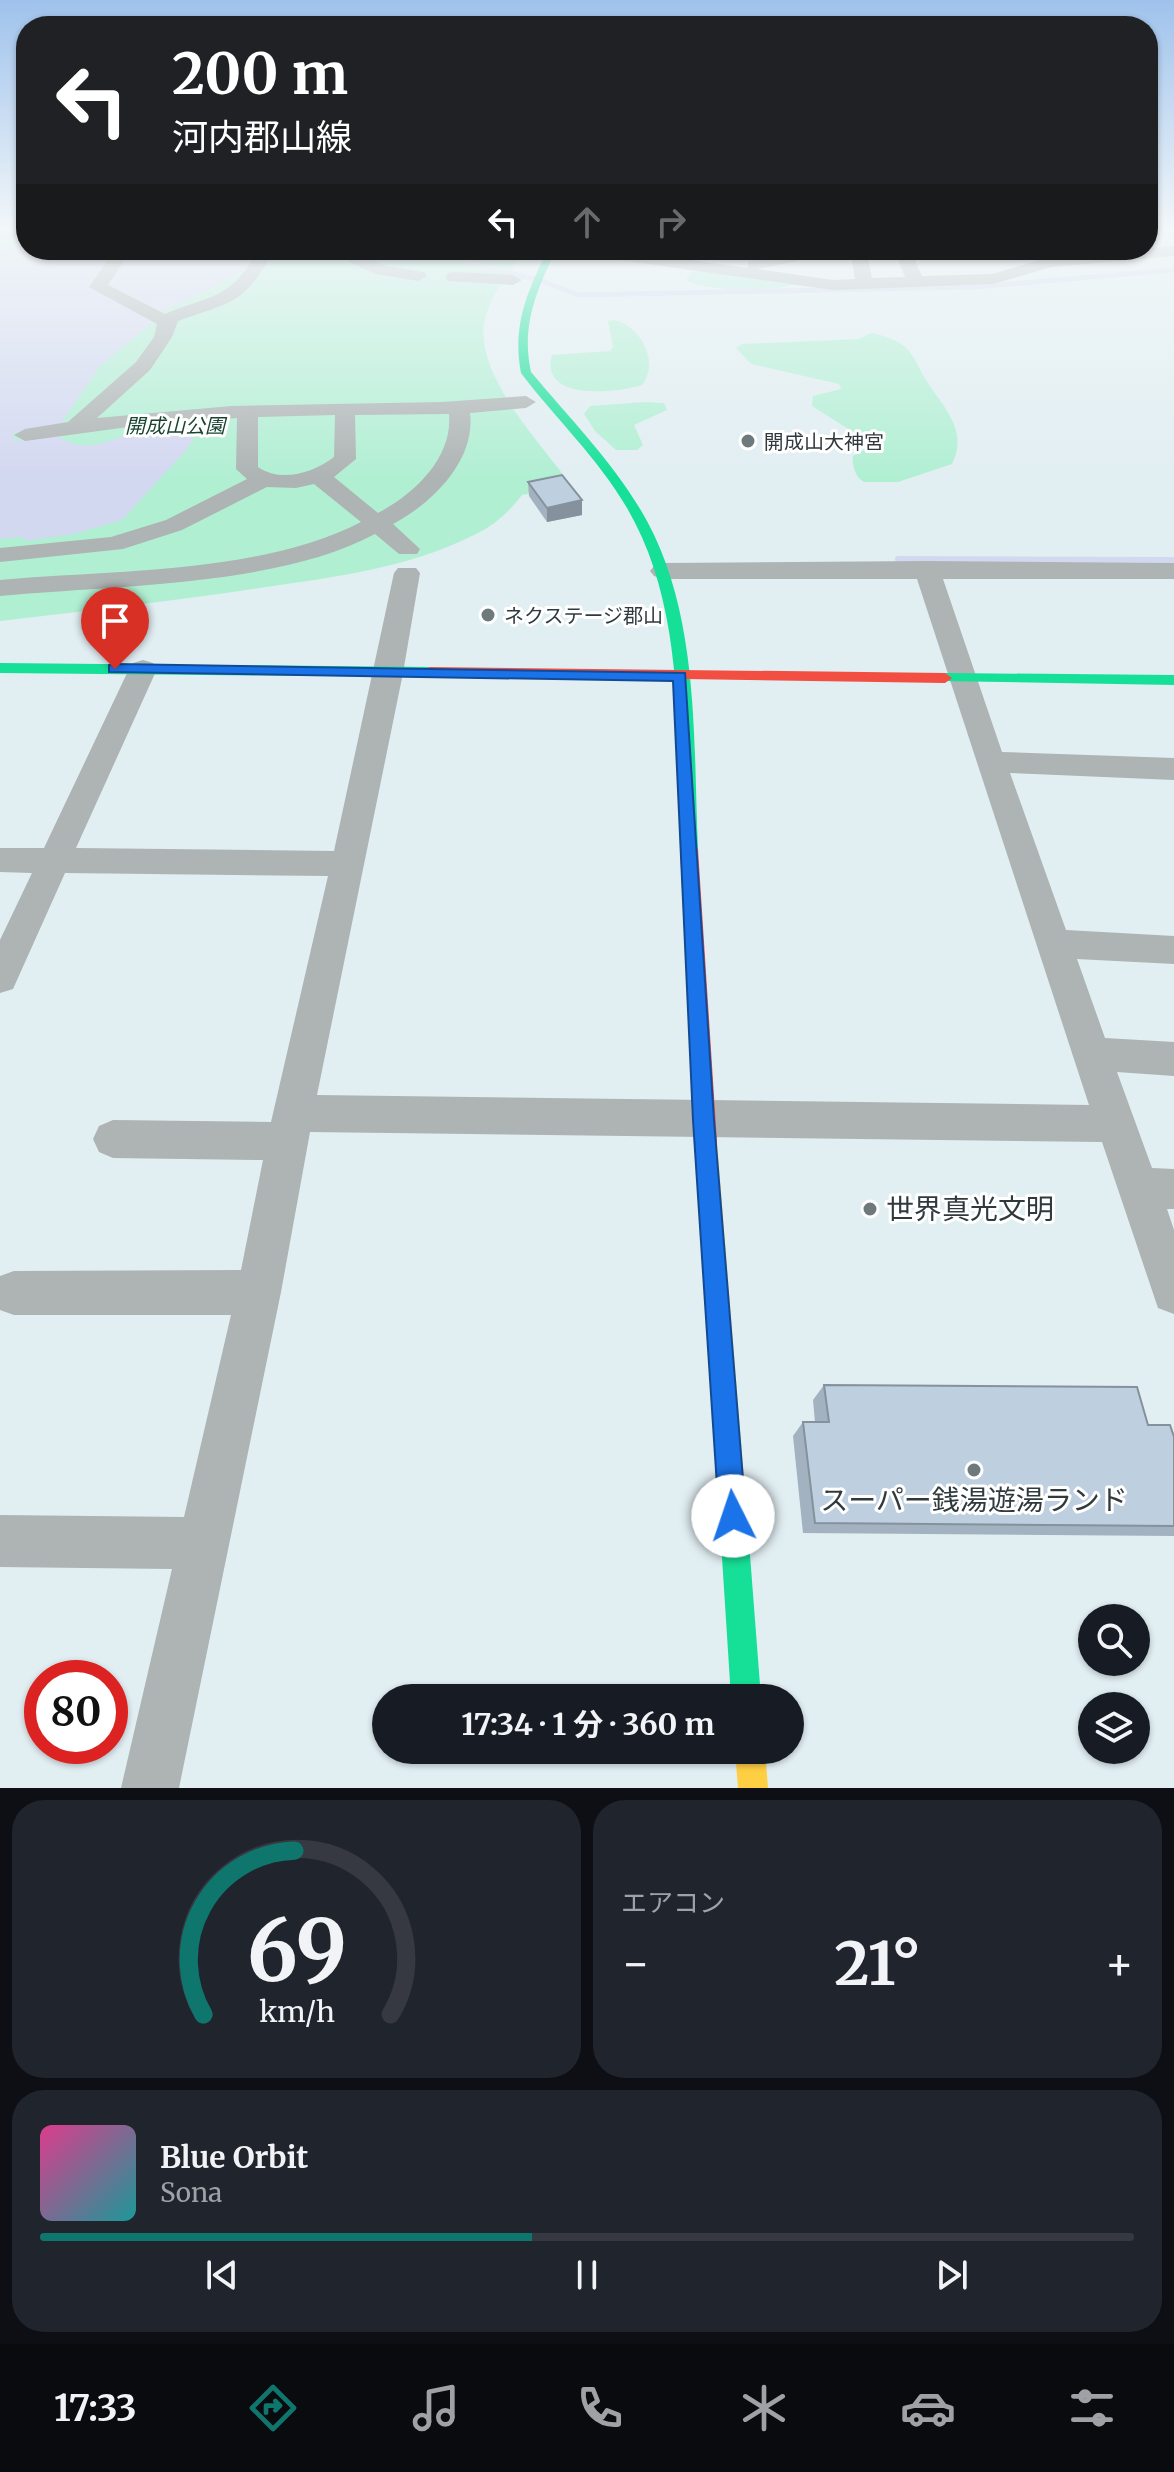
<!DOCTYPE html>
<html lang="ja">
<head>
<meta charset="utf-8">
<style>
  body { margin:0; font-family:Merriweather,"Noto Sans JP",serif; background:#20242c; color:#f1f3f6; height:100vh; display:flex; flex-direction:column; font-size:30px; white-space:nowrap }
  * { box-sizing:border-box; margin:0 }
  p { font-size:26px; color:#9ea1a6 }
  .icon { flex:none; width:44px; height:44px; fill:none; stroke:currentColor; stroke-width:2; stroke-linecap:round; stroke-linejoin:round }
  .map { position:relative; height:1788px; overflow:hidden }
  .side { display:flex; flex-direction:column; gap:12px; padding:12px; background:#0d0f14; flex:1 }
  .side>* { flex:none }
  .hud { position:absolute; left:16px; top:16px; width:1142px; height:244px; border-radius:32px; box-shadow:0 2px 6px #0004; background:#202124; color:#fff; overflow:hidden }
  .controls { position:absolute; left:1078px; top:1604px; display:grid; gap:16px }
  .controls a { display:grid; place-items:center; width:72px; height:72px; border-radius:50%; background:#171b24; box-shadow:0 2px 6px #0004; font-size:40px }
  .speed { position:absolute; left:24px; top:1660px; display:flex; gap:16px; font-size:40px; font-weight:700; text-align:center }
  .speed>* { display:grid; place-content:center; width:104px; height:104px; border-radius:50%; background:#171b24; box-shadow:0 2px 6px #0004; line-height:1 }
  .speed .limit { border:12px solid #d22; background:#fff; color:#111 }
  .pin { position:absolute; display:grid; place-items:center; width:68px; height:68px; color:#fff; margin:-82px -34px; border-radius:50% 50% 50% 0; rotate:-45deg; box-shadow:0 0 8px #0007 }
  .pin .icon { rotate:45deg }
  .me { position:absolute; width:88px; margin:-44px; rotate:356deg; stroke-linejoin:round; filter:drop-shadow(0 0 6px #0008) }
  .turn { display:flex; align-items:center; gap:28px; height:168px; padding:0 24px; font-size:36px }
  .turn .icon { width:104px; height:104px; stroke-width:2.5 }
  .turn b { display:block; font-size:56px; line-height:68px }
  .lanes { display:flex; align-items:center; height:76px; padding:0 24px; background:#0003; justify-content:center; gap:40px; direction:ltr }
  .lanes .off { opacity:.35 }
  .big { font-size:60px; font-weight:700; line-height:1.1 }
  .side .widget { flex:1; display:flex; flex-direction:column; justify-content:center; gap:12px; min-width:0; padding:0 28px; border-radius:32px; background:#20242c }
  .side .dial { align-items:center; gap:0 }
  .dial svg { height:208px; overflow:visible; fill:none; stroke:#363941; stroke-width:7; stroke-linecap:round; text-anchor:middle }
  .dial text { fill:#f1f3f6; stroke:none }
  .song { display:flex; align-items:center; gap:24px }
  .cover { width:96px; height:96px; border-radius:12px; background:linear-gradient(135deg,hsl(330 70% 55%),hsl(180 70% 35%)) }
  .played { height:8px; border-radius:4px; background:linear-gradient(90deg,#0f766e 45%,#363941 45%) }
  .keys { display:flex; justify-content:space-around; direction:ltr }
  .heat { display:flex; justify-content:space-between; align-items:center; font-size:44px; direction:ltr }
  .side .tiles { flex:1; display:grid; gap:12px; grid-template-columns:1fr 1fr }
  .widget:last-child { grid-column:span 2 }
  .trip { position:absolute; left:372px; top:1684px; width:432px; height:80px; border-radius:40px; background:#171b24; box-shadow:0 2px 6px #0004; font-weight:700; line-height:80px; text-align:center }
  .tab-bar { display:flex; height:128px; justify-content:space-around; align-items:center; background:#090b0e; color:#9ea1a6 }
  .tab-bar .icon { width:56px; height:56px }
  .tab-bar .on { color:#0f766e }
  .tab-bar b { font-size:36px; color:#f1f3f6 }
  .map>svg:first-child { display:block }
</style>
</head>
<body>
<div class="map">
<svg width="1174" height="1788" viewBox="0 0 1174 1788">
  <rect width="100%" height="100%" fill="#e1eef2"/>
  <path fill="#b1efd3" d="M0,227H26V250H525C511,271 491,294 485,319C472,373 541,443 571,485L522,495C512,508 501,519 487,528C419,567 336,577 259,588C173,601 87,611 0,621Z
    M710,270L794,284C777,292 701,292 686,280L691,272Z
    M614,320C641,326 660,362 642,385C617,393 539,402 552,355L610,351L613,347L608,321Z
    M871,333C881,335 892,338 901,344C914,352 918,368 926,380C943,407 969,430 952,464L898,482H864C855,477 852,465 853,456L864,450V439L812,406L813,396L841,389L839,384L751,364L736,348L742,344L859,339Z
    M645,402L664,403L667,410L634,425L643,445L637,450H616L595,431L584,414L590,406Z"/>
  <path fill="#d3d8f1" d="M26,244V250H88L112,254L246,250L251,251L254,261C224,289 184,297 151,319L152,323L100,366L60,425L14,433V441L57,435C87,460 122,433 153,425C165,422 179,423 191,422L198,427V431L187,449L122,520L74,534L25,541V537L0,539V251L5,246Z"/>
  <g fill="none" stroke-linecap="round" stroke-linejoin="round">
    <path stroke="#d3d8f1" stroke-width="5" d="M467,250L470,264L543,281L578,295L974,287L1174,270"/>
    <path stroke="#d3d8f1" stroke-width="6" d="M898,559L1174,560"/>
    <path fill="#aeb3b4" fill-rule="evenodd" d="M26,228V238L0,240V230Z
      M1174,246V256L1051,267L993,284L833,290L583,255L575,250H618L748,268V261L754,260L804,250H836L828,255L757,269L833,280L855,279L850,250H866L872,278L905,277L894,250H910L922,276L992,274L1050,257Z
      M115,250H131L108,285L165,314C206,296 227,301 253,259L245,250H265L269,259C242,306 227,303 178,321L172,337L150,370L97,418L231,406L442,402L526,396L536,402L526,408L470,413C476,461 431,504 393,524L420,549L417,554H399L375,534C276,587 112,585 0,596V580C111,570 261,574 361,522L314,484L296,488L267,487L182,530L123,549L0,562V548L111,537L166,520L247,479L236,469L237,418L128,427L25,441L14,435L25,429L68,422L136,362L154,337L157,324L89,287ZM449,414C453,458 414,494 378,513L334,477L356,459L355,415ZM335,415L334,457C313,473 281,483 258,467V417Z
      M346,250H362L363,255L386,266L424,272L427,276L418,281L376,274L349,262Z
      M454,272L513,275L522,280L513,285L448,281L445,277L448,273Z
      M927,561L1174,563V579H943L1002,752L1174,758V780L1010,773L1066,930L1174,936V964L1077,959L1105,1038L1174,1042V1076L1117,1072L1152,1168L1174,1169V1209H1167L1174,1230V1314L1158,1308L1102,1142L310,1132L281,1292L179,1788H121L172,1569L0,1567V1515L184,1517L231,1315H14L0,1310V1276L14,1271L241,1270L263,1160L113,1158L99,1152L93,1139L99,1126L113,1120L271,1122L328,876L65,873L13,989L0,993V940L32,873L0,872V848H44L129,669L133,663L143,660L153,663L157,669L76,848L334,851L394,573L398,568H416L420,573L403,673L317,1095L1089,1105L917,579H663L654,576L650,571L654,566L663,563Z"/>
    <path fill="#16e098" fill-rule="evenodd" d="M548,250H556C536,291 521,327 531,372C571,420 617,466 647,521C700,619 693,741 698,849L689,855L680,849C677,736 686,609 627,508C598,458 555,418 521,373C512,327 527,291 548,250Z
      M0,663L430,667L437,672L430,677L0,673Z
      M945,673L1174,675V685L940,681L938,678Z
      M735,1528L745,1532L749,1542L761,1698H731L721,1542L725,1532Z"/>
    <path fill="#ffcf43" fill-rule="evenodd" d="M706,1132L714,1135L717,1142L749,1542L745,1552L735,1556L725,1552L721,1542L695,1142L698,1135Z
      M735,1750H765L768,1788H738Z"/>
    <path fill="#f24e42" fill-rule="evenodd" d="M430,667L945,673L952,678L945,683L425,675V669Z
      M689,843L698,849L717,1142L714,1149L706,1152L698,1149L695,1142L680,849Z"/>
  </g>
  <path fill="#a3b2c0" d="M528,482L582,515L547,522L529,496Z
    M824,1385L1148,1425L1174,1437V1536L803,1533L793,1436L803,1422H815L813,1400Z"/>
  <path fill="#85919c" d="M582,500V515L547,522V508Z"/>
  <path fill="#becfdf" stroke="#85919c" stroke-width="2" d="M562,475L582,500L547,508L528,482Z
    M824,1385L1137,1387L1148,1425H1170L1174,1437V1526L815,1523L803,1422H829Z"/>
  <linearGradient id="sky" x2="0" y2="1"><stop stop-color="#9fc2ec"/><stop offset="0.48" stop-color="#f2f7f9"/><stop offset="1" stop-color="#f2f7f9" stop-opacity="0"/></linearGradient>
  <rect width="1174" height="477" fill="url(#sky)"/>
  <path fill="#1a73e8" stroke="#114b97" stroke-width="2" d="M115,664L685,673L714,1120L746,1516L742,1525L733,1529L723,1525L719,1516L693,1120L673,681L109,672V665Z"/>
  <g fill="#6e797c" stroke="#fff" stroke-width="3">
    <circle cx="748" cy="441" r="8"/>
    <circle cx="488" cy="615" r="8"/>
    <circle cx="870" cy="1209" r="8"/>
    <circle cx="974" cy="1470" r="8"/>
  </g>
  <g text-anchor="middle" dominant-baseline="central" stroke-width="6" stroke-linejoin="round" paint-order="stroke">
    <g font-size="20" font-style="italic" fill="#19442f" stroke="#fff">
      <text x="175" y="425">開成山公園</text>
    </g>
    <g font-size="20" fill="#303a3d" stroke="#fff" text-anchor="start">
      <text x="764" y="441">開成山大神宮</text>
      <text x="504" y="615">ネクステージ郡山</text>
    </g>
    <g font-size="28" fill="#303a3d" stroke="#fff" text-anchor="start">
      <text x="886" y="1209">世界真光文明</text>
      <text x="974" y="1500" text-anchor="middle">スーパー銭湯遊湯ランド</text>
    </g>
  </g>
</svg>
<div class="controls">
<a><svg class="icon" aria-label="search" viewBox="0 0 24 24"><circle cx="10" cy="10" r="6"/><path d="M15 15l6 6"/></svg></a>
<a><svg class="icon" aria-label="layers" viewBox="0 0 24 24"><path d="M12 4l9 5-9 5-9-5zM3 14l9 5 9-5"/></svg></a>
</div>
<div class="speed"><div class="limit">80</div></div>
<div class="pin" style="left:115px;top:669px;background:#d93025"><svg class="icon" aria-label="arrive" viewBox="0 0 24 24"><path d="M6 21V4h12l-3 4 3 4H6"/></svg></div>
<svg class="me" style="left:733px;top:1516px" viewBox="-20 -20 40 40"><circle r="19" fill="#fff"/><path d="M0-13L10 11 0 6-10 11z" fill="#1a73e8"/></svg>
<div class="trip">17:34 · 1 分 · 360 m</div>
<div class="hud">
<div class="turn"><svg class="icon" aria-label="left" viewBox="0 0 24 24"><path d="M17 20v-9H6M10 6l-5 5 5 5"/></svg><div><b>200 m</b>河内郡山線</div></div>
<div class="lanes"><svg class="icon" aria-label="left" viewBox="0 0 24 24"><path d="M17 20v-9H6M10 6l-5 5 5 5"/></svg><svg class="icon off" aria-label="ahead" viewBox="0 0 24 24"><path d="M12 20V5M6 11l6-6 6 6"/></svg><svg class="icon off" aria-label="right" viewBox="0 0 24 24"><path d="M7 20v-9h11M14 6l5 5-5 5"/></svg></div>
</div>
</div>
<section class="side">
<div class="tiles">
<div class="widget dial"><svg viewBox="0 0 100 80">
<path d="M14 69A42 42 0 1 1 86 69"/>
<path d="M14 69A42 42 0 0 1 49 6" stroke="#0f766e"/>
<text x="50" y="56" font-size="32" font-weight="700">69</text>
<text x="50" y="72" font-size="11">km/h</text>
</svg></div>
<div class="widget"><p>エアコン</p>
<div class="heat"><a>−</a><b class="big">21°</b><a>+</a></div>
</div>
<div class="widget">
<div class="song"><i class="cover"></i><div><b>Blue Orbit</b><p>Sona</p></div></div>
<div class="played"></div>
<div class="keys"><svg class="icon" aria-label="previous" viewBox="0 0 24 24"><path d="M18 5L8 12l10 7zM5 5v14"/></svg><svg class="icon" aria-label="pause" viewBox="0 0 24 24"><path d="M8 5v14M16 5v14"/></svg><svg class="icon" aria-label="next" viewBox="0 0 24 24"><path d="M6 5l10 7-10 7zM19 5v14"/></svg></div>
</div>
</div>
</section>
<nav class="tab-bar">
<b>17:33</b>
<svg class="icon on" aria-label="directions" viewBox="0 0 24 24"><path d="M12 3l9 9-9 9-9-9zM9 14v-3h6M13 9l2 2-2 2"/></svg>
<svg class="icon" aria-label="music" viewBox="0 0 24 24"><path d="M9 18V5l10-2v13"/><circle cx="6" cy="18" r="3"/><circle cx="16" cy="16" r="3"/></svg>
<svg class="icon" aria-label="phone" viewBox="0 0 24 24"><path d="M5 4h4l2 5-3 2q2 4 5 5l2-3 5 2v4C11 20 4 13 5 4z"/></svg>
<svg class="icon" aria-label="climate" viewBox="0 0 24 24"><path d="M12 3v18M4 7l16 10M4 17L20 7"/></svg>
<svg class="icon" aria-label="car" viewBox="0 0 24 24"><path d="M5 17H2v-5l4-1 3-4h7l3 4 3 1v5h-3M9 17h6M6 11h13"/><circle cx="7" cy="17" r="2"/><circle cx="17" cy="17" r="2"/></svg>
<svg class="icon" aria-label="filters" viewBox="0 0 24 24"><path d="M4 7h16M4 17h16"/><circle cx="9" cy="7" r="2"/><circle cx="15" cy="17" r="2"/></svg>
</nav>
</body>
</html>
